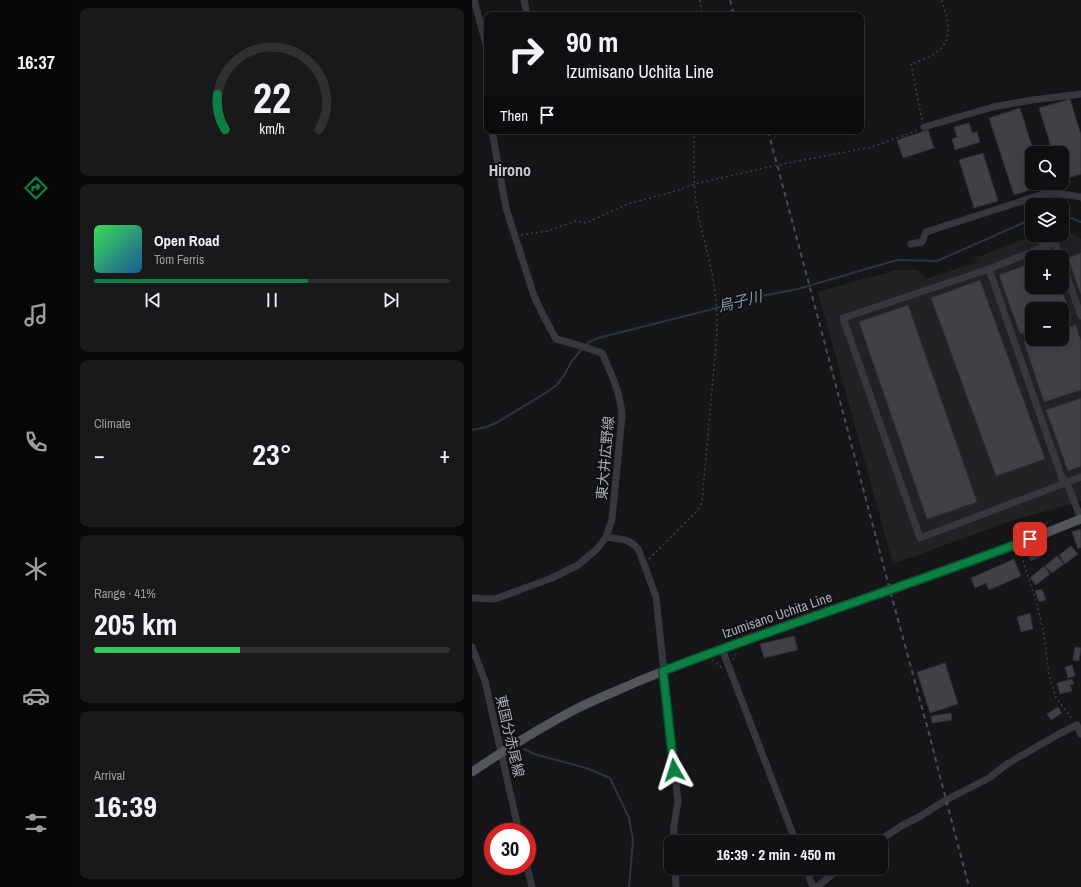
<!DOCTYPE html>
<html lang="en">
<head>
<meta charset="utf-8">
<style>
  body { margin:0; font-family:"Archivo Narrow","Noto Sans JP",sans-serif; background:#19191b; color:#f1f3f6; height:100vh; display:flex; flex-direction:column; font-size:15px; white-space:nowrap }
  * { box-sizing:border-box; margin:0 }
  p { font-size:13px; color:#9c9d9f }
  .icon { flex:none; width:22px; height:22px; fill:none; stroke:currentColor; stroke-width:2; stroke-linecap:round; stroke-linejoin:round }
  .map { position:relative; flex:1; overflow:hidden }
  .sheet { display:flex; flex-direction:column; gap:8px; padding:8px; background:#09090a; width:400px }
  .sheet>* { flex:none }
  .banner { position:absolute; left:12px; top:12px; width:380px; height:122px; border-radius:8px; box-shadow:0 4px 16px #0002,0 0 0 1px #303032; background:#101012; color:#f1f3f6; overflow:hidden }
  .controls { position:absolute; left:553px; top:146px; display:grid; gap:8px }
  .controls a { display:grid; place-items:center; width:44px; height:44px; border-radius:8px; background:#101012; box-shadow:0 4px 16px #0002,0 0 0 1px #303032; font-size:20px }
  .speed { position:absolute; left:12px; top:823px; display:flex; gap:8px; font-size:20px; font-weight:700; text-align:center }
  .speed>* { display:grid; place-content:center; width:52px; height:52px; border-radius:50%; background:#101012; box-shadow:0 4px 16px #0002,0 0 0 1px #303032; line-height:1 }
  .speed .limit { border:6px solid #d22; background:#fff; color:#111 }
  .pin { position:absolute; display:grid; place-items:center; width:34px; height:34px; color:#fff; margin:-17px; border-radius:8px; box-shadow:0 2px 6px #0006 }
  .me { position:absolute; width:44px; margin:-22px; rotate:354deg; stroke-linejoin:round; filter:drop-shadow(0 0 3px #0008) }
  .turn { display:flex; align-items:center; gap:14px; height:84px; padding:0 16px; font-size:18px }
  .turn .icon { width:52px; height:52px; stroke-width:2.5 }
  .turn b { display:block; font-size:28px; line-height:34px }
  .then { display:flex; align-items:center; height:38px; padding:0 16px; background:#0003; gap:8px; font-size:15px }
  .big { font-size:30px; font-weight:800; line-height:1.1 }
  .sheet .card { flex:1; display:flex; flex-direction:column; justify-content:center; gap:6px; min-width:0; padding:0 14px; border-radius:8px; background:#19191b }
  .sheet .dial { align-items:center; gap:0 }
  .dial svg { height:104px; overflow:visible; fill:none; stroke:#303032; stroke-width:7; stroke-linecap:round; text-anchor:middle }
  .dial text { fill:#f1f3f6; stroke:none }
  .song { display:flex; align-items:center; gap:12px }
  .cover { width:48px; height:48px; border-radius:6px; background:linear-gradient(135deg,hsl(130 70% 55%),hsl(210 70% 35%)) }
  .played { height:4px; border-radius:2px; background:linear-gradient(90deg,#0b8043 60%,#303032 60%) }
  .keys { display:flex; justify-content:space-around; direction:ltr }
  .heat { display:flex; justify-content:space-between; align-items:center; font-size:22px; direction:ltr }
  .charge { height:6px; border-radius:3px; background:linear-gradient(90deg,#34c759 41%,#303032 0) }
  .trip { position:absolute; left:192px; top:835px; width:224px; height:40px; border-radius:8px; background:#101012; box-shadow:0 4px 16px #0002,0 0 0 1px #303032; font-weight:800; line-height:40px; text-align:center }
  main { display:flex; flex:1; min-height:0 }
  .menu { display:flex; flex-direction:column; width:72px; justify-content:space-around; align-items:center; background:#060607; color:#9c9d9f }
  .menu .icon { width:28px; height:28px }
  .menu .active { color:#0b8043 }
  .menu b { font-size:18px; color:#f1f3f6 }
  .map>svg:first-child { display:block }
</style>
</head>
<body>
<main>
<nav class="menu">
<b>16:37</b>
<svg class="icon active" aria-label="directions" viewBox="0 0 24 24"><path d="M12 3l9 9-9 9-9-9zM9 14v-3h6M13 9l2 2-2 2"/></svg>
<svg class="icon" aria-label="music" viewBox="0 0 24 24"><path d="M9 18V5l10-2v13"/><circle cx="6" cy="18" r="3"/><circle cx="16" cy="16" r="3"/></svg>
<svg class="icon" aria-label="phone" viewBox="0 0 24 24"><path d="M5 4h4l2 5-3 2q2 4 5 5l2-3 5 2v4C11 20 4 13 5 4z"/></svg>
<svg class="icon" aria-label="climate" viewBox="0 0 24 24"><path d="M12 3v18M4 7l16 10M4 17L20 7"/></svg>
<svg class="icon" aria-label="car" viewBox="0 0 24 24"><path d="M5 17H2v-5l4-1 3-4h7l3 4 3 1v5h-3M9 17h6M6 11h13"/><circle cx="7" cy="17" r="2"/><circle cx="17" cy="17" r="2"/></svg>
<svg class="icon" aria-label="filters" viewBox="0 0 24 24"><path d="M4 7h16M4 17h16"/><circle cx="9" cy="7" r="2"/><circle cx="15" cy="17" r="2"/></svg>
</nav>
<section class="sheet">
<div class="card dial"><svg viewBox="0 0 100 80">
<path d="M14 69A42 42 0 1 1 86 69"/>
<path d="M14 69A42 42 0 0 1 8 42" stroke="#0b8043"/>
<text x="50" y="56" font-size="32" font-weight="700">22</text>
<text x="50" y="72" font-size="11">km/h</text>
</svg></div>
<div class="card">
<div class="song"><i class="cover"></i><div><b>Open Road</b><p>Tom Ferris</p></div></div>
<div class="played"></div>
<div class="keys"><svg class="icon" aria-label="previous" viewBox="0 0 24 24"><path d="M18 5L8 12l10 7zM5 5v14"/></svg><svg class="icon" aria-label="pause" viewBox="0 0 24 24"><path d="M8 5v14M16 5v14"/></svg><svg class="icon" aria-label="next" viewBox="0 0 24 24"><path d="M6 5l10 7-10 7zM19 5v14"/></svg></div>
</div>
<div class="card"><p>Climate</p>
<div class="heat"><a>−</a><b class="big">23°</b><a>+</a></div>
</div>
<div class="card"><p>Range · 41%</p><b class="big">205 km</b><div class="charge"></div></div>
<div class="card"><p>Arrival</p><b class="big">16:39</b></div>
</section>
<div class="map">
<svg width="609" height="887" viewBox="0 0 609 887">
  <rect width="100%" height="100%" fill="#161618"/>
  <path fill="#222225" fill-rule="evenodd" d="M590,233L602,234L609,239V501L536,522L421,564L346,292L424,270H445L454,279L505,262L503,258L561,235H590ZM560,257H590V287H560ZM560,309H590V339H560Z"/>
  <g fill="none" stroke-linecap="round" stroke-linejoin="round">
    <path stroke="#2c353c" stroke-width="2" d="M590,216L602,219L609,222
      M113,346L117,342L126,338L241,309L284,297L326,289L425,260L465,261L560,219
      M0,430L14,427L24,423L75,392L85,385L92,375L100,361L110,349
      M52,749L62,754L114,768L138,778L157,818L161,840L157,887"/>
  </g>
  <path fill="#404145" stroke="#303034" d="M598,99L609,135V174L590,180V153H581L567,108Z
    M548,108L562,153H560V183H572L573,185L542,195L517,118Z
    M497,123L500,133L505,132L508,142L483,150L480,139L485,137L482,127Z
    M456,130L462,148L431,158L425,140Z
    M511,153L526,201L502,208L487,160Z
    M609,253V293H608L596,258Z
    M560,263V287H589L599,316L590,320V309H560V330L548,334L527,275Z
    M508,280L573,459L524,476L459,298Z
    M436,305L505,502L455,519L387,322Z
    M604,325L609,341V390L572,402L552,342L561,339H590V329Z
    M609,398V466L596,471L574,410Z
    M608,529L609,533V547L606,549L600,532Z
    M599,546L606,554L593,564L587,555Z
    M566,551L568,557L559,561L557,556Z
    M585,556L592,564L580,573L573,566Z
    M542,559L549,576L517,590L514,583L503,588L499,578Z
    M572,566L578,574L564,585L558,578Z
    M570,589L574,600L567,602L563,591Z
    M558,613L561,629L549,632L545,617Z
    M322,636L326,650L292,658L288,644Z
    M603,647L609,648L607,661L601,660Z
    M473,663L486,704L458,713L445,672Z
    M600,665L603,676L596,678L593,667Z
    M600,679L602,684L598,685L600,691L588,694L585,683Z
    M586,707L590,713L579,720L575,714Z
    M479,713L480,720L460,723L459,716Z"/>
  <g fill="none" stroke-linecap="round" stroke-linejoin="round">
    <path stroke="#3d3f44" stroke-width="1.5" stroke-dasharray="2 3" stroke-linecap="butt" d="M228,0L230,15
      M450,120L439,64C447,61 459,57 465,52C483,38 475,19 470,0
      M49,235L75,231L104,221L114,223L158,203L194,194L223,184L305,165L400,147L446,130
      M546,535L549,533L579,521
      M548,551L565,605L572,634L577,675L584,698L600,719
      M177,559L226,510L230,502L245,333C245,313 244,294 240,274C236,252 229,230 225,208C221,183 222,157 222,131
      M240,660L250,668
      M261,660L264,652"/>
    <path stroke="#37383d" stroke-width="7" d="M2,0L15,48
      M52,0L55,15
      M15,93V106
      M452,127L521,107L560,100L609,94
      M556,199L560,213
      M568,235L572,247L517,269L590,478L595,483L609,519
      M439,244L450,242L454,232L572,194L585,193L609,197
      M572,247L583,243L588,257
      M590,263L609,316
      M517,269L371,318L448,538L609,477
      M134,537L153,540L160,543L166,549L172,564L184,597L206,802L202,825L201,842
      M0,598L23,599L80,578L106,565L125,549L134,537L140,520L150,416C149,394 139,373 130,353L106,345L84,339L71,315L62,296L34,208L20,131
      M0,647L13,681L47,832
      M250,649L324,842
      M405,842L431,825L447,817L474,800L517,778L535,764L585,735L605,725L609,734
      M55,866L60,887
      M203,868L204,887
      M334,868L341,887
      M345,887L368,868"/>
    <path stroke="#53555c" stroke-width="9" d="M426,587L546,544L609,519
      M0,772C34,749 69,727 106,708C126,698 147,690 167,681C246,648 329,621 411,592"/>
    <path stroke="#4a4c52" stroke-width="2" stroke-dasharray="5 4" stroke-linecap="butt" d="M258,0L262,15
      M296,131L337,284L419,594L458,737L465,765L497,887"/>
    <path stroke="#53555c" stroke-width="9" d="M411,592L426,587"/>
  </g>
  <g fill="none" stroke-linecap="round" stroke-linejoin="round">
    <g stroke="#07532c" stroke-width="10">
      <path id="route" d="M202,770L191,671C313,624 437,586 558,539"/>
    </g>
    <use href="#route" stroke="#0b8043" stroke-width="7"/>
  </g>
  <g text-anchor="middle" dominant-baseline="central" stroke-width="4" stroke-linejoin="round" paint-order="stroke">
    <g font-size="14" fill="#a8adb8" stroke="#111113">
      <text transform="translate(133 458) rotate(-85)">東大井広野線</text>
      <text transform="translate(305 615) rotate(-19)">Izumisano Uchita Line</text>
      <text transform="translate(38 736) rotate(77)">東国分赤尾線</text>
    </g>
    <g font-size="15" font-style="italic" fill="#7f9bb3" stroke="#111113">
      <text transform="translate(268 301) rotate(-14)">烏子川</text>
    </g>
    <g font-size="16" font-weight="bold" fill="#c9ccd4" stroke="#111113">
      <text x="38" y="170">Hirono</text>
    </g>
  </g>
</svg>
<div class="controls">
<a><svg class="icon" aria-label="search" viewBox="0 0 24 24"><circle cx="10" cy="10" r="6"/><path d="M15 15l6 6"/></svg></a>
<a><svg class="icon" aria-label="layers" viewBox="0 0 24 24"><path d="M12 4l9 5-9 5-9-5zM3 14l9 5 9-5"/></svg></a>
<a>+</a>
<a>−</a>
</div>
<div class="speed"><div class="limit">30</div></div>
<div class="pin" style="left:558px;top:539px;background:#d93025"><svg class="icon" aria-label="arrive" viewBox="0 0 24 24"><path d="M6 21V4h12l-3 4 3 4H6"/></svg></div>
<svg class="me" style="left:202px;top:770px" viewBox="-20 -20 40 40"><path d="M0-17L14 15 0 8-14 15z" fill="#0b8043" stroke="#fff" stroke-width="4"/></svg>
<div class="trip">16:39 · 2 min · 450 m</div>
<div class="banner">
<div class="turn"><svg class="icon" aria-label="right" viewBox="0 0 24 24"><path d="M7 20v-9h11M14 6l5 5-5 5"/></svg><div><b>90 m</b>Izumisano Uchita Line</div></div>
<div class="then">Then<svg class="icon" aria-label="arrive" viewBox="0 0 24 24"><path d="M6 21V4h12l-3 4 3 4H6"/></svg></div>
</div>
</div>
</main>
</body>
</html>
